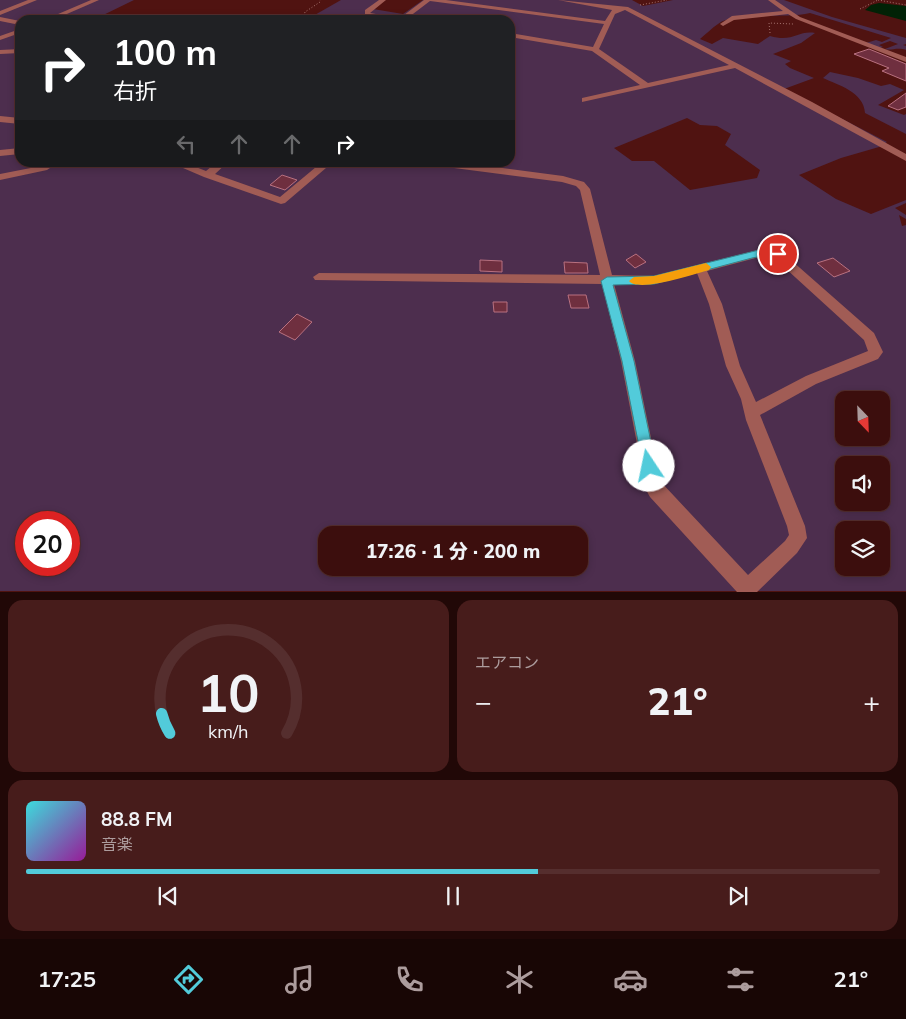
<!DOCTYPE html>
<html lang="ja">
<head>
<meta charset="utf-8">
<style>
  body { margin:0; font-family:Mulish,"Noto Sans JP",sans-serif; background:#471c1b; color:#f1f3f6; height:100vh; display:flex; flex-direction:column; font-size:19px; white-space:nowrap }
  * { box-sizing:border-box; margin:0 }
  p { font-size:16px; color:#ac9c9d }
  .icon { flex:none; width:28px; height:28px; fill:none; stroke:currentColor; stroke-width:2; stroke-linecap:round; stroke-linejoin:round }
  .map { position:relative; height:592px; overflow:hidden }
  .details { display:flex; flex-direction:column; gap:8px; padding:8px; background:#210807; flex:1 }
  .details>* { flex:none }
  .guide { position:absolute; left:15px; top:15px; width:500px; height:152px; border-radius:15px; box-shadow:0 2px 8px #0003,0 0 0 1px #552e2e; background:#202124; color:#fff; overflow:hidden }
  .needle { width:32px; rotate:157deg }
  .buttons { position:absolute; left:835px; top:391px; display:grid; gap:10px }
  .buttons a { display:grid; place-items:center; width:55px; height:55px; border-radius:10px; background:#3c0e0d; box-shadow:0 2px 8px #0003,0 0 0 1px #552e2e; font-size:25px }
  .speed { position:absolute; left:15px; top:511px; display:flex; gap:10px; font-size:25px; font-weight:700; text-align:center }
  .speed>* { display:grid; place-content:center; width:65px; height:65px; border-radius:50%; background:#3c0e0d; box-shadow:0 2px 8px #0003,0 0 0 1px #552e2e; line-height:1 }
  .speed .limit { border:8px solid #d22; background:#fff; color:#111 }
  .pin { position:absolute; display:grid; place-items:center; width:42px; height:42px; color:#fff; margin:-21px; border:2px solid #fff; border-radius:50%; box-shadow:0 1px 5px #0007 }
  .me { position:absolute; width:55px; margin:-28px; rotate:349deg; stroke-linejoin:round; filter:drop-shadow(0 0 4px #0008) }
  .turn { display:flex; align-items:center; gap:18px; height:105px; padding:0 15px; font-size:22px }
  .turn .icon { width:65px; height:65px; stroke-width:2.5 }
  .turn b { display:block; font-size:35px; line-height:42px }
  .lanes { display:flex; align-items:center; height:48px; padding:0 15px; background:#0003; justify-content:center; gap:25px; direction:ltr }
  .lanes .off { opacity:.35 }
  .big { font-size:38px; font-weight:800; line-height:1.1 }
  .details .widget { flex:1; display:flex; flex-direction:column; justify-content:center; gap:8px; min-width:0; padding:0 18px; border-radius:15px; background:#471c1b }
  .details .dial { align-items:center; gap:0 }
  .dial svg { height:130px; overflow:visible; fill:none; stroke:#552e2e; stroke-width:7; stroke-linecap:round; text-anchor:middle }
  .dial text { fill:#f1f3f6; stroke:none }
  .song { display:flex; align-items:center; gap:15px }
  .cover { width:60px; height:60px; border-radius:8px; background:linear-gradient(135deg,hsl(180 70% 55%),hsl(300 70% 35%)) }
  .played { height:5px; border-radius:2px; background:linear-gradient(90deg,#52cbda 60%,#552e2e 60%) }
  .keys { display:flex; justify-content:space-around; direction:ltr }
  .heat { display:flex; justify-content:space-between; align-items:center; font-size:28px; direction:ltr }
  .details .tiles { flex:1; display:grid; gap:8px; grid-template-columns:1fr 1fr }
  .widget:last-child { grid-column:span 2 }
  .trip { position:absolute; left:318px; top:526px; width:270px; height:50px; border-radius:15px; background:#3c0e0d; box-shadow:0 2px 8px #0003,0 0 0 1px #552e2e; font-weight:800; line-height:50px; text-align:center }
  .tab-bar { display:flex; height:80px; justify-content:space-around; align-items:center; background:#180605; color:#ac9c9d }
  .tab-bar .icon { width:35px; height:35px }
  .tab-bar .on { color:#52cbda }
  .tab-bar b { font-size:22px; color:#f1f3f6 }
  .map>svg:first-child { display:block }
</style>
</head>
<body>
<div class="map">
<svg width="906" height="592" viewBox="0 0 906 592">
  <rect width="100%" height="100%" fill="#501311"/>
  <path fill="#4d2e4e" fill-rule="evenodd" d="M0,0H134L93,20H20V162H510V20H306L341,0H385L373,9L403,14L423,0H632L643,6L673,0H784L832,17L906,38V44L903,45L906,46V50C897,47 891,51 885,49L898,44L890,41L879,45L883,47L880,48L866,43L876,40L882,42L891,38L810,13C785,19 735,11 718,24C712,28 706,34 700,39L712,44L723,38L758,44L770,36C793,43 798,30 815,33L801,43L773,54L791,61L785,64L790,68L814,78L784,89L887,142L879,147L841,158L799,175L836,199L871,214L906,200V203L895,208L906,215V219L899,215L902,226L906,225V591H0ZM687,118L700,125L717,126L731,134L725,145L760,170L757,178L690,190L654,161H632L614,148ZM844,400H881V438H844ZM844,465H881V502H844ZM26,522H69V565H26ZM844,530H881V568H844ZM326,535H579V568H326Z
    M830,72L858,78L881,86L890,84L904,90L878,105L904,115L906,114V134L865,113C864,92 838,85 823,78Z"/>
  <path fill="#012206" d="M879,3L906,6V21L865,10L871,5Z"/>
  <path fill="#6f2f3f" stroke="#b97180" d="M869,49L906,64V81L882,71L889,68L854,54Z
    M906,93V107L898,110L888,106Z
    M282,175L297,180L285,190L270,185Z
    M636,254L646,262L635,268L626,260Z
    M833,258L850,271L834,277L817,263Z
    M480,260L502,261V272L480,271Z
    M564,262L587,263L588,273H565Z
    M568,295H586L589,308H571Z
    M493,302H507V312H494Z
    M297,314L312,322L295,340L279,332Z"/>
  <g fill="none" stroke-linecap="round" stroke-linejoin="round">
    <path stroke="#a6736f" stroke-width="1" stroke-dasharray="1 2" stroke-linecap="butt" d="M878,0L906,5
      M640,5L667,0
      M860,9L878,0
      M304,16L305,12L320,2V0
      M770,33L769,23L793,24"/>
    <path fill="#a15c55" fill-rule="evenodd" d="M28,0H37L0,15V11Z
      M91,0H99L53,20H44Z
      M379,0H386L370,13L400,18L424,0H446L605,21L612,10L558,0L628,7L812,102L906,154V161L735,68L582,102V98L640,85L592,51L510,37V33L593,47L604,24L430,1L405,20H391L365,15V10ZM625,10L729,65L648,83L599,49L615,14Z
      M768,0H775L800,17L906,57V62L796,19L788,14L734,20L723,26L720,24L732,16L783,11Z
      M0,17L20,21V25L0,21Z
      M20,29V33L0,40V36Z
      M20,49V53L0,54V50Z
      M0,116L20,118V124L0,122Z
      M20,148V154L0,156V150Z
      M47,162H59L47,170L0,180V174L41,166Z
      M169,162H183L206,171L217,162H228L215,174L280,197L322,162H333L285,203L281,204L204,177Z
      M427,162H457L563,176L584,182L590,189L612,275L654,276L766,248L771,245L775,246L874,333L883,352L878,359L816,384L760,415L805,526L807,538L797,553L757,592H737L650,497L646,490L621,361L602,284L315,280L313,277L319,273L600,275L580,190L576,186L562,182L431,165ZM763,256L773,257L864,340L868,351L806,376L756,402L740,366L722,304L707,271ZM697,273L709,304L726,366L741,399L746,420L787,526L789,535L785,541L748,575L660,481L635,361L614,284H654Z"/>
  </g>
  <path fill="#52cbda" stroke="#35848e" d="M763,249L781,252L783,254L778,258L763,256L752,258L654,284L613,285L634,361L656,466L654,471L649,473L644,471L622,361L601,281L607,277L654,276Z"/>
  <path fill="#f59e0b" d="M706,263L711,267L709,270C695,274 638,293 629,281L634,277L654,276Z"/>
</svg>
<div class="buttons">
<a><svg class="needle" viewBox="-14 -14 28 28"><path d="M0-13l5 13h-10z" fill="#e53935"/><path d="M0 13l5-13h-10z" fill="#ac9c9d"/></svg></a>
<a><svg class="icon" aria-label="sound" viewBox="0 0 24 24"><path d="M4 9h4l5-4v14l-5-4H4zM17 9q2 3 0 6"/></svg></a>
<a><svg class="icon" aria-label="layers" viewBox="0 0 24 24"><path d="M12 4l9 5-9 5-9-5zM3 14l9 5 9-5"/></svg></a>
</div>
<div class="speed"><div class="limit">20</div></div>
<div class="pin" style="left:778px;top:254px;background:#d93025"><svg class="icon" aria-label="arrive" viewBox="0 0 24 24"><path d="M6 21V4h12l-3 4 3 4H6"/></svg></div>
<svg class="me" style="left:649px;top:466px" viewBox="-20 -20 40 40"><circle r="19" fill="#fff"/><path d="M0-13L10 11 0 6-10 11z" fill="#52cbda"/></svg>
<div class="trip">17:26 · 1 分 · 200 m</div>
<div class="guide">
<div class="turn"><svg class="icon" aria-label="right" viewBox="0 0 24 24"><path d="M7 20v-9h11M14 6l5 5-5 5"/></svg><div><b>100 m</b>右折</div></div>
<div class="lanes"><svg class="icon off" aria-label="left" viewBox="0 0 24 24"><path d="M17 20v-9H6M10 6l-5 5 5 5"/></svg><svg class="icon off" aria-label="ahead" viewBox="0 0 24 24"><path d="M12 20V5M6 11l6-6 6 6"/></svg><svg class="icon off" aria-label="ahead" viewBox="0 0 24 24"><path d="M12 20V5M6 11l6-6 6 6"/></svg><svg class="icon" aria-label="right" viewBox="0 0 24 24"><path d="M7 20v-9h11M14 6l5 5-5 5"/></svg></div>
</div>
</div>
<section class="details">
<div class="tiles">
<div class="widget dial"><svg viewBox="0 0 100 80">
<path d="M14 69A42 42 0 1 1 86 69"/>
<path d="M14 69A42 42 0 0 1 9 57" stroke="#52cbda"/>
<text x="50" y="56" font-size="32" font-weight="700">10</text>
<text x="50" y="72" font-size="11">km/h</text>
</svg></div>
<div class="widget"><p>エアコン</p>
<div class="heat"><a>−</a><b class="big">21°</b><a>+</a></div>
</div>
<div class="widget">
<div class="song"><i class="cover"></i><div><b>88.8 FM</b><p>音楽</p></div></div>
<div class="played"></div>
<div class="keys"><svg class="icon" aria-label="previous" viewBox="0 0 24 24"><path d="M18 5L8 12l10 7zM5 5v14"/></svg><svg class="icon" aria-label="pause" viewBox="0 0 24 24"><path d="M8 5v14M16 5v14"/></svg><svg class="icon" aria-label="next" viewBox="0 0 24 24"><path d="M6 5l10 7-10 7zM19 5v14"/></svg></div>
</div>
</div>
</section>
<nav class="tab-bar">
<b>17:25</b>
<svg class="icon on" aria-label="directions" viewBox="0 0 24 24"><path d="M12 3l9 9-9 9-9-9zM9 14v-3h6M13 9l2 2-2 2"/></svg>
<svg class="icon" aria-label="music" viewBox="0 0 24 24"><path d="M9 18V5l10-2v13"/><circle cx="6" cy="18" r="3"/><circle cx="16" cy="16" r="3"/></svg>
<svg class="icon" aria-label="phone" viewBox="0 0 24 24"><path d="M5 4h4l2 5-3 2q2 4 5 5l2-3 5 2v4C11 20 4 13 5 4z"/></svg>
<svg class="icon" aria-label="climate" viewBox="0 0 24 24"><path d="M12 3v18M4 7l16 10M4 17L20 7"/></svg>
<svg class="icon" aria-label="car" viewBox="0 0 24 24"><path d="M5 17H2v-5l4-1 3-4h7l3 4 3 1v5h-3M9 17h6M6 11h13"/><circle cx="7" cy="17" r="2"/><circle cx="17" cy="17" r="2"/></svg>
<svg class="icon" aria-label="filters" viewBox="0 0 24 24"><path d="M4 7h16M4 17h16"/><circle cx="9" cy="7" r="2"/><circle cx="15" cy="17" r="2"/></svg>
<b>21°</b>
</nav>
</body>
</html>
